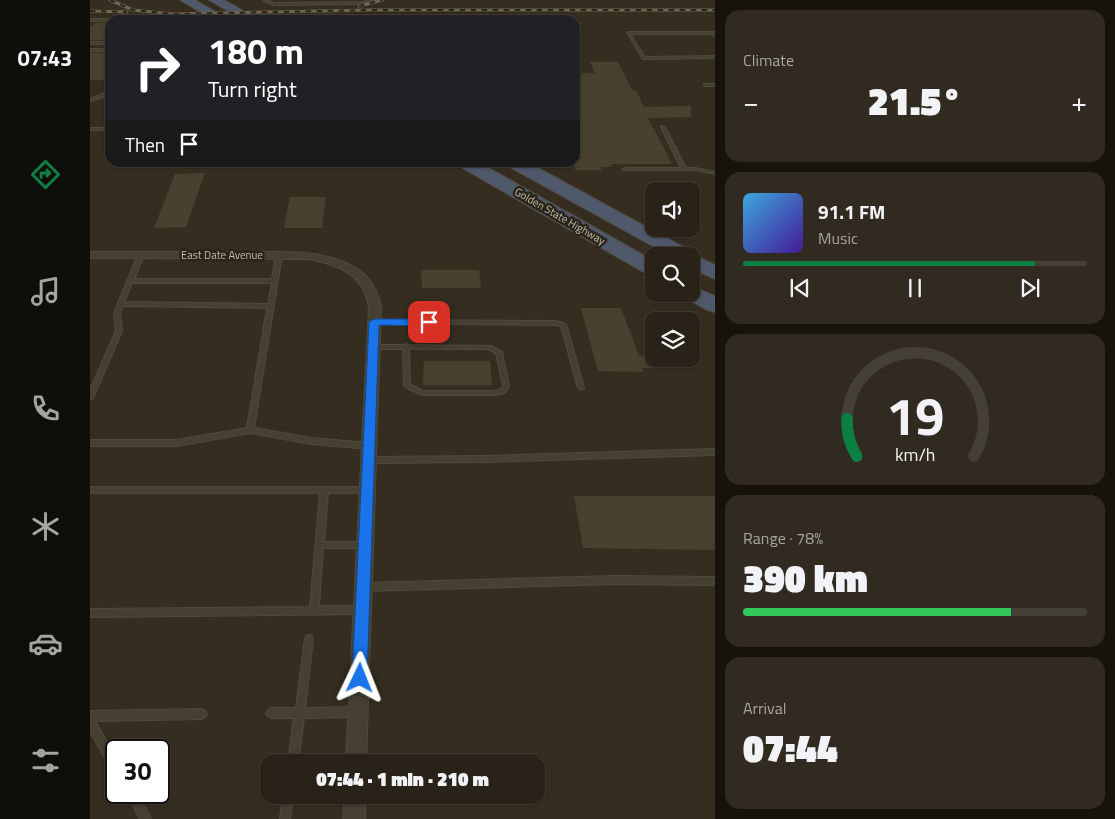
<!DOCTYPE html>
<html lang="en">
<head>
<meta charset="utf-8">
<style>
  body { margin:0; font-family:"Titillium Web",sans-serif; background:#302a21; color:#f1f3f6; height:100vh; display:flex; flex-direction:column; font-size:19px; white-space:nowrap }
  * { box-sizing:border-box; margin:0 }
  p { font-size:16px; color:#a5a4a2 }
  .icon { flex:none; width:28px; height:28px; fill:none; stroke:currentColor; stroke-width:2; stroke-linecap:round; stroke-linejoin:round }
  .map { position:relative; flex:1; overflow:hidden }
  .drawer { display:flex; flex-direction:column; gap:10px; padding:10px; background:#16130d; width:400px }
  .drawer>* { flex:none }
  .banner { position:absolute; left:15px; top:15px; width:475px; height:152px; border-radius:15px; box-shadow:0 1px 4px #0004,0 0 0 1px #443f37; background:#202124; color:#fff; overflow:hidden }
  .tools { position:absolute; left:555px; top:182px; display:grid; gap:10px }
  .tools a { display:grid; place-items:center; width:55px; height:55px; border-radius:10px; background:#282218; box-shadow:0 1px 4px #0004,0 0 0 1px #443f37; font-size:25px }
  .speed { position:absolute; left:15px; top:739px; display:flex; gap:10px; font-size:25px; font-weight:700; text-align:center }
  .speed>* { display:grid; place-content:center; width:65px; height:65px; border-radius:50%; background:#282218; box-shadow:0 1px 4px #0004,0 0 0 1px #443f37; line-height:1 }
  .speed .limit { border:2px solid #111; border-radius:8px; background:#fff; color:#111 }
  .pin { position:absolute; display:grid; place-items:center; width:42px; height:42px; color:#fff; margin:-21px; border-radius:10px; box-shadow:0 2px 8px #0006 }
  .me { position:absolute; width:55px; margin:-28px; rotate:2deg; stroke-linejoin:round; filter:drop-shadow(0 0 4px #0008) }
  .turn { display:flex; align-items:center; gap:18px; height:105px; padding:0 20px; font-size:22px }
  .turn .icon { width:65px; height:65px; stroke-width:2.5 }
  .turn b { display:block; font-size:35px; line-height:42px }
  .then { display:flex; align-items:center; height:48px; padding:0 20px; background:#0003; gap:10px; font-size:19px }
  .big { font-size:38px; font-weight:800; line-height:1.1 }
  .drawer .widget { flex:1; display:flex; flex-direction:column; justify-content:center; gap:8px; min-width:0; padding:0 18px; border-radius:15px; background:#302a21 }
  .drawer .dial { align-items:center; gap:0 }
  .dial svg { height:130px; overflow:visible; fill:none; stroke:#443f37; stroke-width:7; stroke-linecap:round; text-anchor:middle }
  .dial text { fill:#f1f3f6; stroke:none }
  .song { display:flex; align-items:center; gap:15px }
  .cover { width:60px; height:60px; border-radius:8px; background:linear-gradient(135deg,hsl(200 70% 55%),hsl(260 70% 35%)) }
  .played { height:5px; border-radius:2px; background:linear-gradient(90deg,#0b8043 85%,#443f37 85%) }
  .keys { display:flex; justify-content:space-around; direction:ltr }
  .heat { display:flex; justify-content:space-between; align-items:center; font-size:28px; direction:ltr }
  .charge { height:8px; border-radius:4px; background:linear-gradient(90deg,#34c759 78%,#443f37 0) }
  .trip { position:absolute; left:170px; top:754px; width:285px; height:50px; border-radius:15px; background:#282218; box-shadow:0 1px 4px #0004,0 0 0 1px #443f37; font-weight:800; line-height:50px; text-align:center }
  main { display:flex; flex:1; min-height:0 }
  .dock { display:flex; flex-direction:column; width:90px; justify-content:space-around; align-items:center; background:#100e0a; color:#a5a4a2 }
  .dock .icon { width:35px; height:35px }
  .dock .on { color:#0b8043 }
  .dock b { font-size:22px; color:#f1f3f6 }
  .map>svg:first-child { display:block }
</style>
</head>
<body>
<main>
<nav class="dock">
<b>07:43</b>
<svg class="icon on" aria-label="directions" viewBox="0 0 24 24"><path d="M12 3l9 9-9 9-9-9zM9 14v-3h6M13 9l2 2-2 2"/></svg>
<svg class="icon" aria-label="music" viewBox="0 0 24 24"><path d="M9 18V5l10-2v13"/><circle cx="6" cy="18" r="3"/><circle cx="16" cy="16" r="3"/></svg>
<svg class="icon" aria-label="phone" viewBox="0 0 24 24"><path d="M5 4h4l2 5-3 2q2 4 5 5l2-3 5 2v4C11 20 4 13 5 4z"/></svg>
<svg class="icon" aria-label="climate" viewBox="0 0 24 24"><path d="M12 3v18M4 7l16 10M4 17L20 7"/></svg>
<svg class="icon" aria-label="car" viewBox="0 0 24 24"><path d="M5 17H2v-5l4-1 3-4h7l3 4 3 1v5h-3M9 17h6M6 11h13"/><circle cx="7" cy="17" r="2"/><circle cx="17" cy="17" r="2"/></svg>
<svg class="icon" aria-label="filters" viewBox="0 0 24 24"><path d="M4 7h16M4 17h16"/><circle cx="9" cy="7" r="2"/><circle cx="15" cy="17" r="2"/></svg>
</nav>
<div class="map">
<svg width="625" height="819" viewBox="0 0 625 819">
  <rect width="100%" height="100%" fill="#352e20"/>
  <path fill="#312914" d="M284,11H425L428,20H200L195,17Z"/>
  <path fill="#49412f" d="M19,22L20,40H0V28L5,23Z
    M0,53H20V74L15,80H0Z
    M500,62H528L542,90H546L554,107L601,106V117L558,118L582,164H521L522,167H510L512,170H485V73H505Z
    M115,173L96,227L64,228L85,174Z
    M200,197H236L232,228H194Z
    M331,270H389L391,288H332Z
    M491,308H531L549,356L579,359V368H552L554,372L508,371Z
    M334,361H400L402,385H333Z
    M484,496H625V550L493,548Z"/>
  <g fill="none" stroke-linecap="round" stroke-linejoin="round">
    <g stroke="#4f4a3c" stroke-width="2">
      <path id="service" d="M173,0H177L184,3L272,2L285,0L272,4L183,5Z
        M0,19H43L45,20L0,21Z
        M537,32H623L625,33V36L621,34H540L555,57L625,56V58L553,59Z
        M0,42H20V44H0Z
        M0,49H20V51H0Z
        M614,84H625V86H614Z
        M19,88H20C20,97 7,99 0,101V99L15,93Z
        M571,126L575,127L596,168H605L625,172V174L605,170H533V169L535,168H591L571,127Z
        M0,128H20V130H0Z
        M51,253L54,255L44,279H182L186,255L187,254H191L192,255L164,428L222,438L279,443L282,444L283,446L282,448L279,449L222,444L160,433L87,446H0V440H87L157,428L177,308L33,306L30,313L32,331L3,398L0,400V390L26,331L24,313L48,255ZM42,283H182L178,304L34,302Z
        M284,320L466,321L476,324L494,388L491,390L488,388L471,326L466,325L282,323L281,322Z
        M316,344L318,345L401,346L412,352L419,386L415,393L404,395H332L315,387L314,385L313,349H283L280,347L283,345H314ZM319,349H398L406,353L413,386L411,389L404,391H333L320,384Z
        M625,449V455L394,462L279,463L276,462L275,460L276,458L279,457L394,456Z
        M0,487H277L280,488L281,490L280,492L277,493H238L234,542H275L278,543L279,545L278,547L275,548H233L229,606H272L275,607L276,610L275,613L272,614L0,617V609L220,607L230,493H0Z
        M525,576L625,577V585L525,584L273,591L270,590L269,587L270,584L273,583Z
        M219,635L222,636L223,639L215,708L268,707L271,709L273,712L271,715L268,717L214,718L208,762H198L204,718H181L178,716L176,713L178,710L181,708H206L215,639L216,636Z
        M112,709L115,711L117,714L115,717L112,719L5,721L26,758V772L22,771L0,731V711Z
        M36,792H47L61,819H50Z
        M193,795H203L200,819H190Z"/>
    </g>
    <g stroke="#4f4a3c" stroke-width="2">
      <path id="minor" d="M0,252C48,252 97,252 145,252C181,253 220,248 254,262C275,270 287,286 291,307L276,762H256L279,307C273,274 249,265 219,259L0,258Z
        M255,795H275V819H253Z"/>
    </g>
    <g stroke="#504b3e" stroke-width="2">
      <path id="motorway" d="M90,0H105L139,20H124Z
        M119,0H134L169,20H154Z
        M367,162H388L564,261V276L557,274L369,166Z
        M416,162H437L602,252L604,255L625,265V279L601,268V256H581L418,166Z
        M601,286L625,296V312L617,310L594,297L592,294H601Z"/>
    </g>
    <use href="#service" fill="#464033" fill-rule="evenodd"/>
    <use href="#minor" fill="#464033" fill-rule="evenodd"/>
    <use href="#motorway" fill="#50586b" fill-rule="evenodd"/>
    <g stroke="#6d6655" stroke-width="3">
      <path id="rail" d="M20,0L43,10L82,14L280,10H625
        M269,6L293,0
        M0,11L37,12"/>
    </g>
    <use href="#rail" stroke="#2a2519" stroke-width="2" stroke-dasharray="5.5" stroke-linecap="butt"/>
  </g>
  <path fill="#1a73e8" stroke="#114b97" d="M284,319H339L344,322L339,326L289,325L277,678L275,683L270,685L264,683L262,678L279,322Z"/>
  <g text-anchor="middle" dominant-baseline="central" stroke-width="5" stroke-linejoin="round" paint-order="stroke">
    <g font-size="11" fill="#c3bdad" stroke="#2a2519">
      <text transform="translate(470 216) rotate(30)">Golden State Highway</text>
      <text x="132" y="255">East Date Avenue</text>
    </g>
  </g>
</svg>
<div class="tools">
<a><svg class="icon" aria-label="sound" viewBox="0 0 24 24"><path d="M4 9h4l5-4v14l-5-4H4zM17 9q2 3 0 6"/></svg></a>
<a><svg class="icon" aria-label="search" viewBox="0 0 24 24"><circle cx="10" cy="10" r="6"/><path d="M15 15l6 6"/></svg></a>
<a><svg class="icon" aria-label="layers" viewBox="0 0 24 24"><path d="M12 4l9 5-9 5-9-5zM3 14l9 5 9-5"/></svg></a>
</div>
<div class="speed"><div class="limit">30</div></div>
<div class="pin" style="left:339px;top:322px;background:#d93025"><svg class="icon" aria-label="arrive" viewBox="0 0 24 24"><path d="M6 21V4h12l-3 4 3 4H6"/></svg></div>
<svg class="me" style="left:270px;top:678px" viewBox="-20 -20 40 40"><path d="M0-17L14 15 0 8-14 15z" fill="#1a73e8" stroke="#fff" stroke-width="4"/></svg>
<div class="trip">07:44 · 1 min · 210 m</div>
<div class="banner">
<div class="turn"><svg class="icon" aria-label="right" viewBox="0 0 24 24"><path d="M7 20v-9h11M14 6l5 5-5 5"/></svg><div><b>180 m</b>Turn right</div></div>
<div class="then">Then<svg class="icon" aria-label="arrive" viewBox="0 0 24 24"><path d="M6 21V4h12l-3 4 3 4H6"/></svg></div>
</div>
</div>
<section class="drawer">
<div class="widget"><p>Climate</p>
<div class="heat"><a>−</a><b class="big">21.5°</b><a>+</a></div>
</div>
<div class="widget">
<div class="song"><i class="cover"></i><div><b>91.1 FM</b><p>Music</p></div></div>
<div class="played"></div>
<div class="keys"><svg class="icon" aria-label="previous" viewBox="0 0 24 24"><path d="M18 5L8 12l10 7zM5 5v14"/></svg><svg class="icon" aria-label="pause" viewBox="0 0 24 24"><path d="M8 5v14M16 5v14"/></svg><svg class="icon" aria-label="next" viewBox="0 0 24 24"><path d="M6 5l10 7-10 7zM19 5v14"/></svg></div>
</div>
<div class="widget dial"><svg viewBox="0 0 100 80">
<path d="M14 69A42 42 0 1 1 86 69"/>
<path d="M14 69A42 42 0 0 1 8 46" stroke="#0b8043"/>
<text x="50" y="56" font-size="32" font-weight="700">19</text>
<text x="50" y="72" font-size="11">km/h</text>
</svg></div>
<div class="widget"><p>Range · 78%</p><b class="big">390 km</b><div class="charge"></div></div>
<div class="widget"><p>Arrival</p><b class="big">07:44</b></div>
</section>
</main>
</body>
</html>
